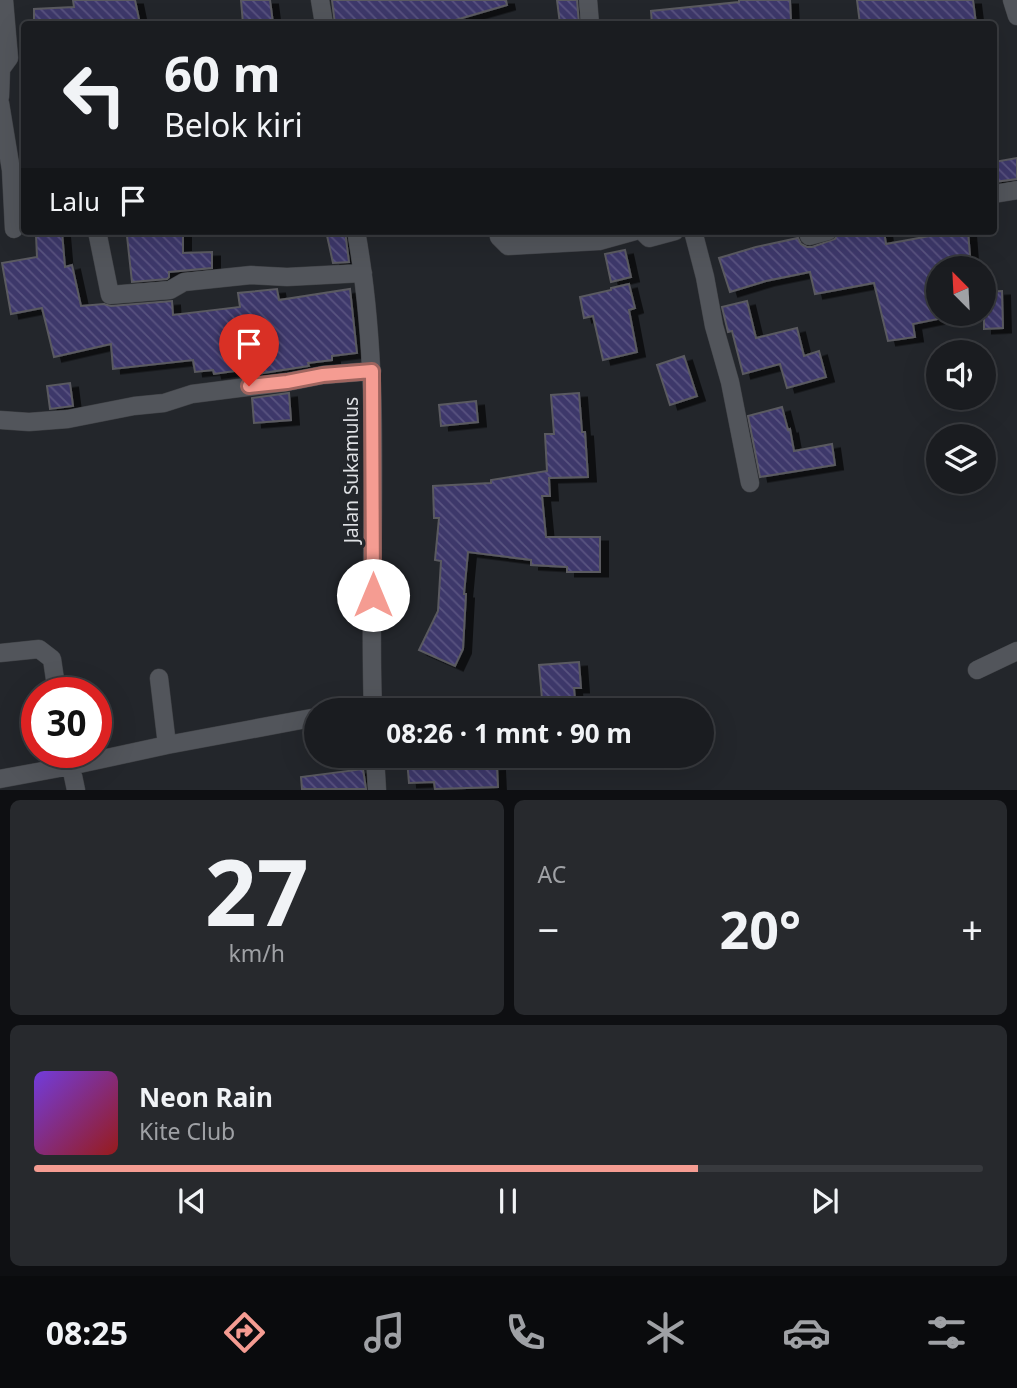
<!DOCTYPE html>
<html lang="id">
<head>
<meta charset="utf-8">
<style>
  body { margin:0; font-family:"Noto Sans",sans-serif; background:#27292d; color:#f1f3f6; height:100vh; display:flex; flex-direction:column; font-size:26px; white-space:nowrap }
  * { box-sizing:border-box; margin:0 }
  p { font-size:23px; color:#9fa1a5 }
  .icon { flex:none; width:38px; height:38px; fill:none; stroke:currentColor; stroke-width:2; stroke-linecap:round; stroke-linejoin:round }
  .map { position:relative; height:790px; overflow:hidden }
  .drawer { display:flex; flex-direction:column; gap:10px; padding:10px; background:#0e0f12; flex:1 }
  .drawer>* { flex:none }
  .banner { position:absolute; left:21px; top:21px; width:976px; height:214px; border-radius:7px; box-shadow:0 7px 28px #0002,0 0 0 2px #383a3e; background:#1a1c20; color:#f1f3f6; overflow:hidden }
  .needle { width:46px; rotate:336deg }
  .controls { position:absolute; left:926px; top:256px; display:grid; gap:14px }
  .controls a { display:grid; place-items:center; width:70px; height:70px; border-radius:50%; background:#1a1c20; box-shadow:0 7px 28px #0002,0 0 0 2px #383a3e; font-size:35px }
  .speed { position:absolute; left:21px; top:677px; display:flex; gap:14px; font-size:35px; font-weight:700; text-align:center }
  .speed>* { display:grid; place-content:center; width:91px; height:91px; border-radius:50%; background:#1a1c20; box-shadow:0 7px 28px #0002,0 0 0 2px #383a3e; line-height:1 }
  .speed .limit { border:10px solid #d22; background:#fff; color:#111 }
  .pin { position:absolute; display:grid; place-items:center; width:60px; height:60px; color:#fff; margin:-72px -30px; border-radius:50% 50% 50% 0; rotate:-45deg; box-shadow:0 0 7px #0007 }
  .pin .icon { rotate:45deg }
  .me { position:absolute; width:77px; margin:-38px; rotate:0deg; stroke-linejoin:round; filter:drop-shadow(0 0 5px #0008) }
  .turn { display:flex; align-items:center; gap:24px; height:147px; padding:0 28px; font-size:32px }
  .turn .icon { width:91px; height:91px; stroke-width:2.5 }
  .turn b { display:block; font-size:49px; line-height:60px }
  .then { display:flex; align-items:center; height:66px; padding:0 28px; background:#0003; gap:14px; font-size:26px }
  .big { font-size:52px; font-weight:700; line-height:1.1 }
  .drawer .card { flex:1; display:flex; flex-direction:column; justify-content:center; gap:10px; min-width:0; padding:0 24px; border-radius:10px; background:#27292d }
  .drawer .dial { align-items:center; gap:0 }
  .dial b { font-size:91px; line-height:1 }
  .song { display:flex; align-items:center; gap:21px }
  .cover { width:84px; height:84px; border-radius:10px; background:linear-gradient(135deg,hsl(260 70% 55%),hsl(0 70% 35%)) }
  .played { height:7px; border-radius:4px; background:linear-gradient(90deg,#f59c92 70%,#383a3e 70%) }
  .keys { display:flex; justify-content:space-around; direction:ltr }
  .heat { display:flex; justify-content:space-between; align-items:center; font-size:38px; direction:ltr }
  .drawer .tiles { flex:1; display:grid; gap:10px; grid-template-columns:1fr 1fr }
  .card:last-child { grid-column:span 2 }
  .trip { position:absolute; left:304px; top:698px; width:410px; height:70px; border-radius:35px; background:#1a1c20; box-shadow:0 7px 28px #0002,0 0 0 2px #383a3e; font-weight:700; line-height:70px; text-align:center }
  .menu { display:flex; height:112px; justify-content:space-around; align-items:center; background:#0a0b0d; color:#9fa1a5 }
  .menu .icon { width:49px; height:49px }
  .menu .on { color:#f59c92 }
  .menu b { font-size:32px; color:#f1f3f6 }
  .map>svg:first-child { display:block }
</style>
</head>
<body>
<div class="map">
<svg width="1017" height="790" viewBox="0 0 1017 790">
  <defs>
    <pattern id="building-back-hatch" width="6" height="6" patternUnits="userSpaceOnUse" patternTransform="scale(1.75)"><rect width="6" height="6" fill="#3e386b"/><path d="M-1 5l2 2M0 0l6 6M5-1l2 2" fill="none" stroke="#595480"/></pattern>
    <filter id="shadow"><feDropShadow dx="8" dy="4.5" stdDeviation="0" flood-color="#0009"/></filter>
  </defs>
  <rect width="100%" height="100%" fill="#23262b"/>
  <path fill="url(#building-back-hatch)" stroke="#5a5a60" stroke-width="2" filter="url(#shadow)" d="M73,0H135L140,24H34V9L74,7Z
    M241,0H270L273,23L243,24Z
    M332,0H506L507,5L442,24H335Z
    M557,0H577L579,24H560Z
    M739,0H790L791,21L749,24H652L651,11L739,2Z
    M857,0H973L976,24H860Z
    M1017,158V179L994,182V162Z
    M162,231H183V253L212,252V268L169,272V277L167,279L132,282L127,236L162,232Z
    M326,231H345L349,262L333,263Z
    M839,231H884L886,244L957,231H968L971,268H934L938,289V319L913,324L915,337L888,341L874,283L815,294L810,272L766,281L730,292L719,258L756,247L798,238L801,244L807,247H812L835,239Z
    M62,232L65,267L72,265L81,306L104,304L111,306L172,301L173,315L240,307L238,293L277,289L279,300L350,289L357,353L332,356V360L308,363L309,366L250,375L249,369L214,374L213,370L195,372L193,360L113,369L111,344L54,357L42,308L11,314L2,263L37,257L36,235Z
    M625,250L631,277L611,282L605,254Z
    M629,284L635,308L629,310L637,352L603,360L593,316L584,318L580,297L611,290V288Z
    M1002,291L1003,328L984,329V292Z
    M747,301L756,338L797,328L804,356L819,351L826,377L787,388L780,364L743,374L732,331L728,332L722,307Z
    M684,356L697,396L670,405L657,365Z
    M70,383L73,406L50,409L47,386Z
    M289,393L291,420L254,423L252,398Z
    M579,393L582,432H585L588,477L549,478L550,496H542L546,537H600V572H567V567L531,565V560L468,552L464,594H466L463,649L455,666L419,650L438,611L441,561L435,560L439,518H434L433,486L491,483V480L547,471L545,434H554L551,395Z
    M476,401L478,422L441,426L439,405Z
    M782,407L788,430L790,429L794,451L832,444L835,465L760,477L748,416Z
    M579,662L581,688H574L576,710H543L539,665Z
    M456,756L457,769L497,766L498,787L435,789L434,782L409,783L407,759Z
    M363,769L366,789H302L301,777Z"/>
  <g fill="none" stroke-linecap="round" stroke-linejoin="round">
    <g stroke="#3f4145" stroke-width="19">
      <path id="minor" d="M320,0L324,24
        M588,0L590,24
        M1012,0L1017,16
        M0,97L1,69L9,58L4,0
        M0,103L11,170L14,229
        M994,194L1017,190
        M97,231L110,295L170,290L184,282L251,275L287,277L363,273
        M356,231C385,389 367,551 373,710
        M498,231L499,237L508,246L599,241L635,231
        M642,231L649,238L675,231
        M693,231L705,277L714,326L730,382L750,483
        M809,236L828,231
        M0,420L29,422L68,419L134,406L164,403L192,394L287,382L323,375L372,371
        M0,653L39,649L52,659L57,693
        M977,670L1017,651
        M159,678L167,745
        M352,710L373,707
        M68,752L76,790
        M375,756L377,790
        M0,779L70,766L167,745L317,717"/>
    </g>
    <use href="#minor" stroke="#52555b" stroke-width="18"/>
  </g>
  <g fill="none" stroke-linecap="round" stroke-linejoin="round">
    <g stroke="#9f655f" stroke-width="18">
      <path id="route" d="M249,386L287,382L323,375L372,371L373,595"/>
    </g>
    <use href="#route" stroke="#f59c92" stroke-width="12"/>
  </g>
  <g text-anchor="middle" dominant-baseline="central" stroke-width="7" stroke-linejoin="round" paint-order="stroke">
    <g font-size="19" fill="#dfe1e5" stroke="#23262b">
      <text transform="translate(351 470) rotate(-90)">Jalan Sukamulus</text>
    </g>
  </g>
</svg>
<div class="controls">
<a><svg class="needle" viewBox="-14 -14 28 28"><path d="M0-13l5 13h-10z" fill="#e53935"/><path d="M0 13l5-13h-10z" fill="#9fa1a5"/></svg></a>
<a><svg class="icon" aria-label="sound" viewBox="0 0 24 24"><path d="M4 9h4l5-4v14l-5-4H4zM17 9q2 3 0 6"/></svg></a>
<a><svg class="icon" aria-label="layers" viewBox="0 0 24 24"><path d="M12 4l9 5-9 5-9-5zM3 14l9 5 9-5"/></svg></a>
</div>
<div class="speed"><div class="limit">30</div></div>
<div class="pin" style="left:249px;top:386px;background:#d93025"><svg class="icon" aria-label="arrive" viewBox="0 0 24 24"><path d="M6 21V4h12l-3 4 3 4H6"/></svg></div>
<svg class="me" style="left:373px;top:595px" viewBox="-20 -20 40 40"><circle r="19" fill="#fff"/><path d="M0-13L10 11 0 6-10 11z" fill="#f59c92"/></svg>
<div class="trip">08:26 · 1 mnt · 90 m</div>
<div class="banner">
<div class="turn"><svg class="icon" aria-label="left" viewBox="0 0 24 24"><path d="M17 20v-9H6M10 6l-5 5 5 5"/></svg><div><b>60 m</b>Belok kiri</div></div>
<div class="then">Lalu<svg class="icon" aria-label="arrive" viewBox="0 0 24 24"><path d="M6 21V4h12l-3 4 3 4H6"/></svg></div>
</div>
</div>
<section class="drawer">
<div class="tiles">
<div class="card dial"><b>27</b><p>km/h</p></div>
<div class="card"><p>AC</p>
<div class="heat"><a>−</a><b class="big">20°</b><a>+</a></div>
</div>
<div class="card">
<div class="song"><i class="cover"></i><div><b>Neon Rain</b><p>Kite Club</p></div></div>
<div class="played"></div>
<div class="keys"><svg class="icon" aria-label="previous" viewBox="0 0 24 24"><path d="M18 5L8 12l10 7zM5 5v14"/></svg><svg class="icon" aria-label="pause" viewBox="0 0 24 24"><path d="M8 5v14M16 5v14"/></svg><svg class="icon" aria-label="next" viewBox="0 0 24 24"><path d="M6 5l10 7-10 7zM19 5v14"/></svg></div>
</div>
</div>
</section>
<nav class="menu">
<b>08:25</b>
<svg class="icon on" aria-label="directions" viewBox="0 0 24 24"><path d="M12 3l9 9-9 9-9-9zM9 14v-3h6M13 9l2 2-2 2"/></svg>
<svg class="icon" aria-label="music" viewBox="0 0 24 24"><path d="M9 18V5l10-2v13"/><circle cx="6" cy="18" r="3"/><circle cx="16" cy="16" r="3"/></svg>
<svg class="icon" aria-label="phone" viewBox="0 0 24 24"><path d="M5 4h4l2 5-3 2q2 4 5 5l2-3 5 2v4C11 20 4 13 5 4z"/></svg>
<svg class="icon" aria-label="climate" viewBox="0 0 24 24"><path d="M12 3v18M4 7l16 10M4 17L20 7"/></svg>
<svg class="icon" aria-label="car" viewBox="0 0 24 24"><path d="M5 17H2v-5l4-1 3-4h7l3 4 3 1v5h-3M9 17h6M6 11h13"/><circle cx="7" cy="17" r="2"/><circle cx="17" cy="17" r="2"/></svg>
<svg class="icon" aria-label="filters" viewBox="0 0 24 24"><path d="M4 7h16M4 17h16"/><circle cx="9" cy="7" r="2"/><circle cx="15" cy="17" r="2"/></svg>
</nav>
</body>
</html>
